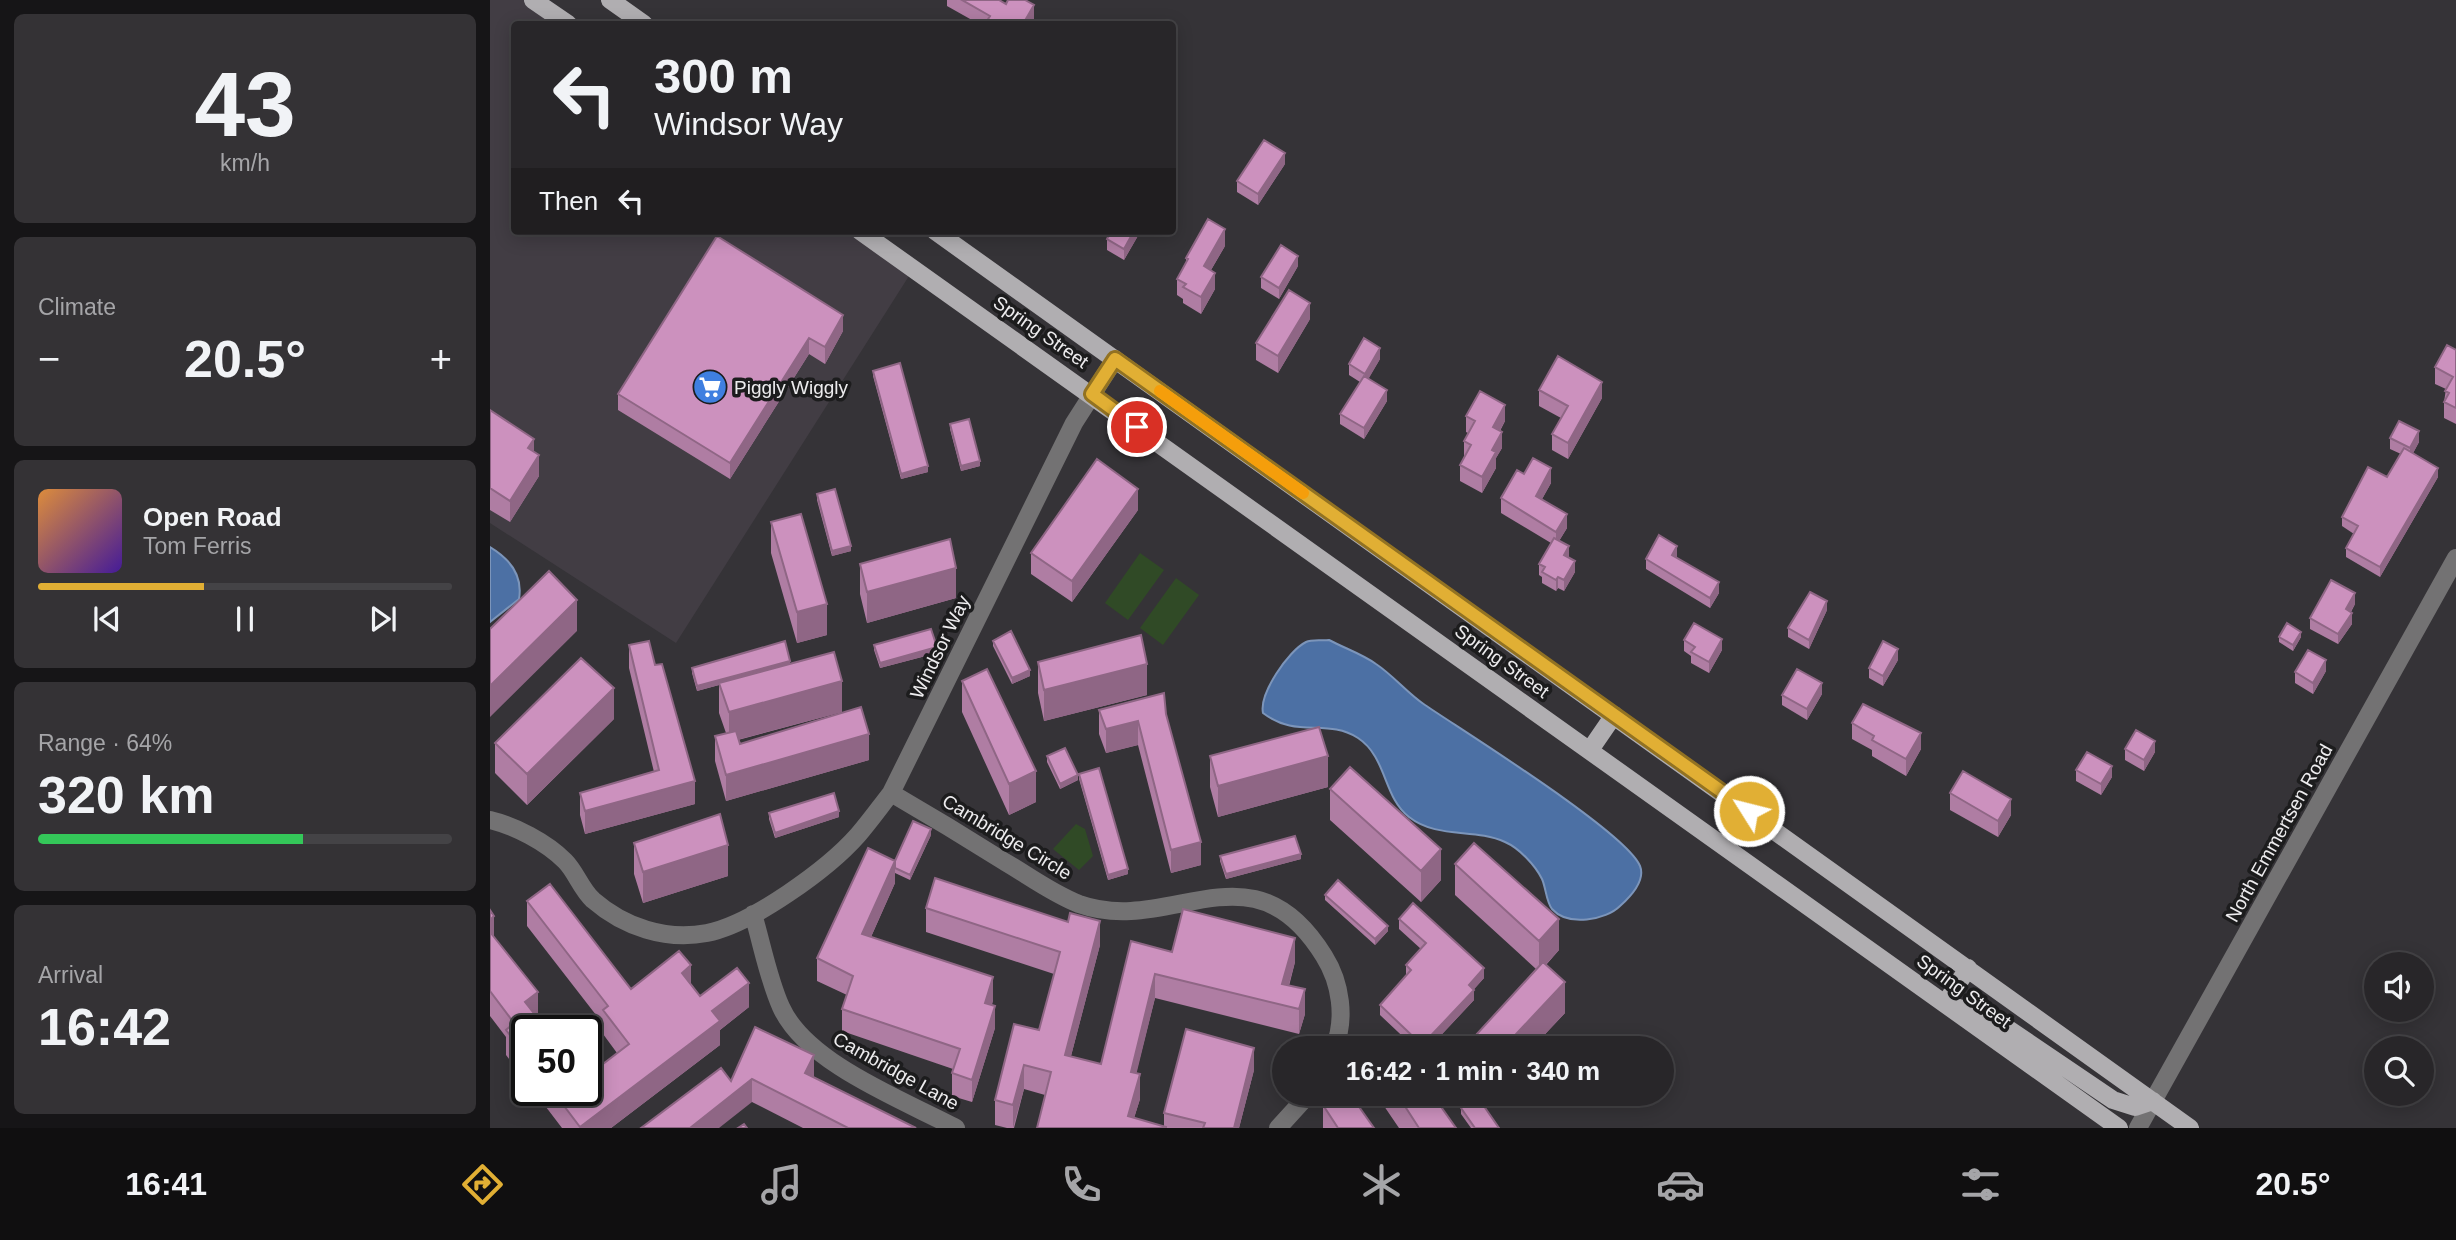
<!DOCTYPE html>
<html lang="en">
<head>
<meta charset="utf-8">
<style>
  body { margin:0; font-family:Arial,sans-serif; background:#343235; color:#f1f3f6; height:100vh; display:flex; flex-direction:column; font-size:26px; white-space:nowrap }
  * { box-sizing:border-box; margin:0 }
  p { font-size:23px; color:#a5a5a8 }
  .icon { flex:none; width:38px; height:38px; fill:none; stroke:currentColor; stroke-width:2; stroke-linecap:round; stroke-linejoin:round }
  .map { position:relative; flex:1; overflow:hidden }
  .details { display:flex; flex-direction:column; gap:14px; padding:14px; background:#161517; width:490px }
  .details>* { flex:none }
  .top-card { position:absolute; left:21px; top:21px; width:665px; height:214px; border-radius:7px; box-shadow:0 4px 18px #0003,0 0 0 2px #444346; background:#282629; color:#f1f3f6; overflow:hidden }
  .tools { position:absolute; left:1874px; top:952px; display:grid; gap:14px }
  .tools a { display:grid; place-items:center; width:70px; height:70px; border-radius:50%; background:#282629; box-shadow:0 4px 18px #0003,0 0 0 2px #444346; font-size:35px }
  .speed { position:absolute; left:21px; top:1015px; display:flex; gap:14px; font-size:35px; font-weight:700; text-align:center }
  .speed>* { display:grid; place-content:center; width:91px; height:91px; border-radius:50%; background:#282629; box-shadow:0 4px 18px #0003,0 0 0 2px #444346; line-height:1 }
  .speed .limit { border:4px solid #111; border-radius:10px; background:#fff; color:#111 }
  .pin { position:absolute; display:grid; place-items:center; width:60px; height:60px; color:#fff; margin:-30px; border:4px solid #fff; border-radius:50%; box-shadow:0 2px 7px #0007 }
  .me { position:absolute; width:77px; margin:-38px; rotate:306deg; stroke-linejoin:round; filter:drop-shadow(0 0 5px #0008) }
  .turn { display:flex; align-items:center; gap:24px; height:147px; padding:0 28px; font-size:32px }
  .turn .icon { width:91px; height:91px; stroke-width:2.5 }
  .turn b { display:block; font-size:49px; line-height:60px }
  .then { display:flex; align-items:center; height:66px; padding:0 28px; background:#0003; gap:14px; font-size:26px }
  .big { font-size:52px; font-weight:600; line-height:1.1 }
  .details .card { flex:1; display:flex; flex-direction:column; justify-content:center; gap:10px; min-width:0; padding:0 24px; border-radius:10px; background:#343235 }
  .details .dial { align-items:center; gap:0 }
  .dial b { font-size:91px; line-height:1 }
  .song { display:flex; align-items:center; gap:21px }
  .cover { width:84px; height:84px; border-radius:10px; background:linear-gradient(135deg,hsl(30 70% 55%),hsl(260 70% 35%)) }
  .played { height:7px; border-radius:4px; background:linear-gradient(90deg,#e1af34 40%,#444346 40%) }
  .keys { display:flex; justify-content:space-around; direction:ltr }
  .heat { display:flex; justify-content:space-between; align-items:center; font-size:38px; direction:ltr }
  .charge { height:10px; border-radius:5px; background:linear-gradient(90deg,#34c759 64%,#444346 0) }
  .trip { position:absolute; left:782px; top:1036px; width:402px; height:70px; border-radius:35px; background:#282629; box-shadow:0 4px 18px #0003,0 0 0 2px #444346; font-weight:600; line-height:70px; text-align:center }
  .menu { display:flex; height:112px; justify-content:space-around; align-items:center; background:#100f10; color:#a5a5a8 }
  .menu .icon { width:49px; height:49px }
  .menu .current { color:#e1af34 }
  .menu b { font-size:32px; color:#f1f3f6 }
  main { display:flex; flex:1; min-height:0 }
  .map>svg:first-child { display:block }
</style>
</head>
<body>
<main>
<section class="details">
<div class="card dial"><b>43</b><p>km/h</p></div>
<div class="card"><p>Climate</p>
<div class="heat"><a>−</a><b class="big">20.5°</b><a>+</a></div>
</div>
<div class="card">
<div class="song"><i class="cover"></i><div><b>Open Road</b><p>Tom Ferris</p></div></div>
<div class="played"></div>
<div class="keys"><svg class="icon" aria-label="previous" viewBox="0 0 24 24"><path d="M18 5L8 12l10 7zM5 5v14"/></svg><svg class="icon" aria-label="pause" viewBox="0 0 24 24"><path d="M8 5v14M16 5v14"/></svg><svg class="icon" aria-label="next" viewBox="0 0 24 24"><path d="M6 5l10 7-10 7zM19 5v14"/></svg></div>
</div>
<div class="card"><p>Range · 64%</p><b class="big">320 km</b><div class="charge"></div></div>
<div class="card"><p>Arrival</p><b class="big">16:42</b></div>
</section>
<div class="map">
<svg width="1966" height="1128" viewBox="0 0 1966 1128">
  <rect width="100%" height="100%" fill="#353337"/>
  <path fill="#423d44" d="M0,0H43L78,24H24V231H370L424,268L186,643L0,523Z"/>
  <path fill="#304a26" d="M650,553L674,570L638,620L615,603Z
    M686,578L709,595L673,645L650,628Z
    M586,824L595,829L603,856L589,870L563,849Z"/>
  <path fill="#4c70a4" stroke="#7c95ba" stroke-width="2" d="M0,547C20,559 33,576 29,599L0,622Z
    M839,640C854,648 872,654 886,664C904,676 917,693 935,705C973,731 1136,832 1150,866C1156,881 1140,897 1130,906C1116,920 1078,927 1062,909C1056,901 1056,888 1052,879C1045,865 1029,848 1015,842C984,828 947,839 919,817C893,797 897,757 868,738C837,718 807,739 773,713C769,694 798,651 816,642C822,639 832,641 839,640Z"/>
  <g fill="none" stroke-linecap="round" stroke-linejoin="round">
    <path stroke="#737273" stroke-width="18" d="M401,793C439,815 477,838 515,862C539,876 563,894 589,904C681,937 762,839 834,956C851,983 856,1019 844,1048
      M0,820C25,826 56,842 75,861C86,872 91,889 103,900C134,927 176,941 217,933C262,924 338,869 368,835C380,821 390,807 401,793L584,423L625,359
      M263,914C272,944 278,978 291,1007C316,1063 413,1100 466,1128
      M788,1128L819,1094
      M1648,1128L1966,558"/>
    <path stroke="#b0aeb1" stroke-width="18" d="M43,0L78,24
      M120,0L154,24
      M370,231L1629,1128
      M445,231L1700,1128
      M1100,750L1124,715
      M1478,968L1455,1004L1502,1018L1623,1100L1645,1107L1663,1101"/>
  </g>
  <path fill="#af7da3" d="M457,0H509L544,20L542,24H489L457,6Z
    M795,164L768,205L747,192V181Z
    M649,231V234L634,260L617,250V239Z
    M227,236L353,331L335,364L319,354L240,479L128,410V394Z
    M735,246L721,270L725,289L711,314L693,303V299L687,295V279L696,263V258Z
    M808,266L789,299L771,288V277Z
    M820,319L788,373L766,360V343Z
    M1966,350V424L1954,418V402L1956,389L1945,384V367Z
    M890,359L878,379L897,401L874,439L850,424V414L870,382L859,375V364Z
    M383,371L438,472L411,479L383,376Z
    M1049,390L1112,398L1078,459L1062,450V434L1071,418L1049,406Z
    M0,411L44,451L49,476L20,522L0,510Z
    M976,416L1015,421L1010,431L1012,448L1006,458V468L992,493L970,481V465L974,457V441L978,433L976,432Z
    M460,424L490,466L471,471L460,429Z
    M1900,438L1929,442L1923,453L1948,477L1890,577L1856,557V548L1864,534L1852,526V517L1897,477L1911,454L1900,449Z
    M1034,474L1061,483L1052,499L1077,528L1069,541L1079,558L1085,572L1074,591L1068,588L1066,591L1052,583V577L1049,575V564L1061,543L1011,513V498Z
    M327,494L361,551L342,556L327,500Z
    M648,510L582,602L541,574V553Z
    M281,522L337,635L307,643L281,553Z
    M1187,557V558L1229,593L1220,608L1156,569V559Z
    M370,564L466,598L377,623L370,594Z
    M1865,604L1861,612L1862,624L1848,644L1820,629V618Z
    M1337,610L1319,649L1298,637V628Z
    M1789,637H1811L1803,651L1789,642Z
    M1194,640L1232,650L1219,673L1201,663V656L1194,651Z
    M503,641L540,676L522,684L503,646Z
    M139,645L165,665L205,804L95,834L90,815V793L164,772L139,668Z
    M384,645L447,653L390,668L384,650Z
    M1408,660L1393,686L1379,678V668Z
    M548,662L657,695L554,721L548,693Z
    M300,664L352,712L248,740L250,744L379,760L236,801L225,761V736L236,733L229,713V685L207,691L202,673V668Z
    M1836,671L1823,694L1805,683V672Z
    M472,681L546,802L519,815L472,712Z
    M1332,694L1317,720L1292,705V695Z
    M609,710L676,714L711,865L681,873L648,745L616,753L609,734Z
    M124,719L37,805L5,773V743Z
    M1362,723L1431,749L1416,776L1382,756V750L1362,739Z
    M1635,749L1665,752L1654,771L1635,760Z
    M557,756L588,780L570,789L557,762Z
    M720,756L838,787L728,817L720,787Z
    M1586,770L1622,777L1611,795L1586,781Z
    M589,774L638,874L618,880L589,779Z
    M840,789L951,880L931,902L840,820Z
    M1460,793L1521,815L1508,837L1460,810Z
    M279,813L349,817L285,838L279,819Z
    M441,835L420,880L405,873V883L381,937L503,1000L502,1005L505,1028L482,1102L462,1096V1073L463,1069L352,1031V1009L357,995L327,981V958L405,861Z
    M144,843L238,876L153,903L144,874Z
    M730,856L811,859L736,879L730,861Z
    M965,864L1069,950L1056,965L1075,1013L1042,1048H974L1046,969L965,895Z
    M835,895L898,931L885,945L835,900Z
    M37,901L141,989L201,984L210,996L259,1007L230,1030V1045L121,1128H72L43,1090H96L127,1053L113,1034V1024L37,926Z
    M436,908L610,945L581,1056L611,1064L641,941L682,952L805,962L799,986L815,1014L809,1034L665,998L646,1073L650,1099L644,1118L674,1126V1113L764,1070L749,1128H547L555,1095L534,1089L524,1128H517L505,1125V1100L549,1030L564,974L436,932Z
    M0,910L4,938L48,1017L37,1031V1082L16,1055V1037L0,1016Z
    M909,919L994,978L984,989V1000L939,1048H925L890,1015V1005L916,976V965L931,949L909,929Z
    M265,1027L324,1077L426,1128H313L262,1102L241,1081Z
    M882,1094H942L966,1128H909L894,1106V1094L893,1098Z
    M833,1105L884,1128H833Z
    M971,1108L1009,1128H981L971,1114Z"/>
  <path fill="#8f6685" d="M544,5V20L542,24H533Z
    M795,153V164L768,205V194Z
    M735,229V246L714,282V266Z
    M644,231H649V234L634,260V249Z
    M808,256V266L789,299V288Z
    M725,273V289L711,314V297Z
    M820,303V319L788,373V356Z
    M353,315V331L335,364V347Z
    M319,338V354L240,479V463Z
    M890,348V359L875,385V374Z
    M1112,382V398L1078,459V443Z
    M897,390V401L874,439V428Z
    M1015,405V421L1003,443V427Z
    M1929,431V442L1920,459V448Z
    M1012,432V448L1006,458V468L992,493V477L1002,450Z
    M44,439V460L38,448Z
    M49,455V476L20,522V501Z
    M490,461V466L471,471V466Z
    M438,466V472L411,479V474Z
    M1061,468V483L1046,510V496Z
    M1948,468V477L1890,577V567Z
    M648,489V510L582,602V581Z
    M1077,514V528L1066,546V532Z
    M361,546V551L342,556V551Z
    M1079,546V557L1074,566V555Z
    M1187,546V557L1182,566V555Z
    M1085,561V572L1074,591V580Z
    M466,568V598L377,623V592Z
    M1068,577V588L1066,591V580Z
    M1229,582V593L1220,608V598Z
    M1865,593V604L1856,620V609Z
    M87,600V631L0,717V686Z
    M1337,601V610L1319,649V640Z
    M337,604V635L307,643V612Z
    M1862,613V624L1848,644V634Z
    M1811,632V637L1803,651V645Z
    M1232,639V650L1219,673V662Z
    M447,647V653L390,668V663Z
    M1408,649V660L1393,686V676Z
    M1836,660V671L1823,694V683Z
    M300,661V666L229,683V685L207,691V686Z
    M657,664V695L554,721V690Z
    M540,670V676L522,684V678Z
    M352,681V712L239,742V712Z
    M1332,683V694L1317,720V709Z
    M124,688V719L37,805V774Z
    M648,721V745L616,753V729Z
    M1431,733V749L1416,776V759Z
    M379,734V760L236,801V775Z
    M1665,741V752L1654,771V760Z
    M838,756V787L728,817V786Z
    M1622,766V777L1611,795V784Z
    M546,771V802L519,815V784Z
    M588,775V780L570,789V784Z
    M205,781V804L95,834V811Z
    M1521,799V815L1508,837V821Z
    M349,811V817L285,838V833Z
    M441,829V835L420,880V875Z
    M711,842V865L681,873V850Z
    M238,845V876L153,903V872Z
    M951,849V880L931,902V871Z
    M811,854V859L736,879V874Z
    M405,861V883L372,957V934Z
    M638,869V874L618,880V875Z
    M4,916V941L0,944V920Z
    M1069,919V950L1049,972V941Z
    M610,921V945L575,1079V1055Z
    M898,926V931L885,945V939Z
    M805,938V962L793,1006L792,984Z
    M201,965V990L192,973Z
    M994,968V978L979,995V985Z
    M665,974V998L641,1096V1072Z
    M503,977V1000L495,1025V1003Z
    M1075,982V1013L1042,1048H1013Z
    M259,983V1007L230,1030V1045L121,1128H90V1127L222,1011Z
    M815,989V1014L809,1034V1009Z
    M984,990V1000L939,1048H932V1045Z
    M48,992V1017L35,1026V1002Z
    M505,1006V1028L482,1102V1080Z
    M764,1048V1070L749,1128H744Z
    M324,1055V1078L315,1073Z
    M534,1065V1089L523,1128V1105Z
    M650,1074V1099L641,1128L638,1116Z
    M262,1079V1102L229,1128H200Z"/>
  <path fill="#cc91be" stroke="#8f6685" stroke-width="2" d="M472,0H509L516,4L518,0H535L544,5L533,24H495L500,16Z
    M774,140L795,153L768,194L747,181Z
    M718,219L735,229L714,266L725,273L711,297L693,287L696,284L687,279L698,259L696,258Z
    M621,231H644L634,249L617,239Z
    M227,236L353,315L335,347L319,338L240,463L128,394Z
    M791,245L808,256L789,288L771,277Z
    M799,290L820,303L788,356L766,343Z
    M874,338L890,348L875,374L859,364Z
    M1957,345L1966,350V408L1954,402L1959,393L1955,391L1963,377L1945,367Z
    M1068,356L1112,382L1078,443L1062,434L1078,406L1049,390Z
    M410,363L438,466L411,474L383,371Z
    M874,376L897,390L874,428L850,414Z
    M990,391L1015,405L1003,427L1012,432L1002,450L1006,452L992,477L970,465L981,445L974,441L985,421L976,416Z
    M0,410L44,439L38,448L49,455L20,501L0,488Z
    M479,419L490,461L471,466L460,424Z
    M1909,421L1929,431L1920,448L1900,438Z
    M1914,448L1948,468L1890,567L1856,548L1868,526L1852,517L1878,467L1897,477Z
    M1043,458L1061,468L1046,496L1077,514L1066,532L1011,498L1027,470L1034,474Z
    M607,459L648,489L582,581L541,553Z
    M345,489L361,546L342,551L327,494Z
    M311,514L337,604L307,612L281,522Z
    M1169,535L1187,546L1182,555L1229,582L1220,598L1156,559Z
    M1064,538L1079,546L1074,555L1085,561L1074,580L1068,577L1066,580L1052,572L1055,567L1049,564Z
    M460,539L466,568L377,592L370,564Z
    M59,571L87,600L0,686V629Z
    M1841,580L1865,593L1856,609L1862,613L1848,634L1820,618Z
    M1320,592L1337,601L1319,640L1298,628Z
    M1204,623L1232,639L1219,662L1201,652L1205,647L1194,640Z
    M1797,623L1811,632L1803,645L1789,637Z
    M441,629L447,647L390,663L384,645Z
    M521,631L540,670L522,678L503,641Z
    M651,635L657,664L554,690L548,662Z
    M159,641L165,665L172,664L205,781L95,811L90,793L169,770L139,645Z
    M295,641L300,661L207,686L202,668Z
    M1393,641L1408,649L1393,676L1379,668Z
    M1818,650L1836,660L1823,683L1805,672Z
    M344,652L352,681L239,712L229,683Z
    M91,658L124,688L37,774L5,743Z
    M497,669L546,771L519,784L472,681Z
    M1307,669L1332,683L1317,709L1292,695Z
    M674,693L676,714L711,842L681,850L648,721L616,729L609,710Z
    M1373,704L1431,733L1416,759L1382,740L1384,736L1362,723Z
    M371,707L379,734L236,775L225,736L246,731L250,744Z
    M829,727L838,756L728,786L720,756Z
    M1646,730L1665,741L1654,760L1635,749Z
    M575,748L588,775L570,784L557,756Z
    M1597,752L1622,766L1611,784L1586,770Z
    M860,767L951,849L931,871L840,789Z
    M609,768L638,869L618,875L589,774Z
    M1473,771L1521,799L1508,821L1460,793Z
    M344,793L349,811L285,833L279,813Z
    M230,814L238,845L153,872L144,843Z
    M423,821L441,829L420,875L405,868V861Z
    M805,836L811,854L736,874L730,856Z
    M984,843L1069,919L1049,941L965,864Z
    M378,848L405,861L372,934L503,977L495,1003L505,1006L482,1080L462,1073L470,1049L352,1009L363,976L327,958Z
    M445,878L578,922L580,913L610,921L575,1055L611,1064L641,941L682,952L693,909L805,938L792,984L815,989L809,1009L665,974L641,1072L650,1074L638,1116L676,1127V1128H547L561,1072L534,1065L523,1105L505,1100L524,1024L549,1030L570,952L436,908Z
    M848,880L898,926L885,939L835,895Z
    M60,884L141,989L189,951L201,965L192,973L210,996L247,968L259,983L222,1011L230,1021L90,1127L62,1090H96V1077L139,1044L113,1010L118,1006L37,901Z
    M923,903L994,968L979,985L984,990L932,1045L890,1005L921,970L916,965L936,943L909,919Z
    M0,910L4,916L0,920Z
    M0,932L48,992L35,1002L58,1031H37V1057L16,1030L24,1023L0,991Z
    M1053,962L1075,982L1013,1048H974Z
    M265,1027L324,1055L315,1073L426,1128H358L262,1079L200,1128H151L231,1068L241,1081Z
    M696,1029L764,1048L744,1128H713L715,1123L674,1113Z
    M850,1094H860L884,1128H848L833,1105Z
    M907,1094H942L966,1128H929Z
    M987,1096L1009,1128H985L971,1108Z
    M254,1124L257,1128H248Z"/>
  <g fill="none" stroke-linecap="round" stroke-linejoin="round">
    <g stroke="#927222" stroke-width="18">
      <path id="route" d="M647,427L602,394L625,359L1259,811"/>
    </g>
    <use href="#route" stroke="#e1af34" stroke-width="12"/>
    <path stroke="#f59e0b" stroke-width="12" d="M670,391L813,493"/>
  </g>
  <defs>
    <g id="supermarket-disc" transform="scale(1.75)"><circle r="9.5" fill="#3f7fe0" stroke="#1c1c1d"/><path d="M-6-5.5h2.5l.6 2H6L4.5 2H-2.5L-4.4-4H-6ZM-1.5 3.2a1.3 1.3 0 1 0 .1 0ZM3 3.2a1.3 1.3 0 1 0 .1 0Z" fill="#fff"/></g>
  </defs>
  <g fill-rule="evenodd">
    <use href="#supermarket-disc" x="220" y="387"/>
  </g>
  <g text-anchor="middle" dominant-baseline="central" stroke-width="7" stroke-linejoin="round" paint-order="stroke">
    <g font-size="19" fill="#edecee" stroke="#1c1c1d">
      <text transform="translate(551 332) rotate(35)">Spring Street</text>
      <text transform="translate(450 647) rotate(-64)">Windsor Way</text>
      <text transform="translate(1012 661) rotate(36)">Spring Street</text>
      <text transform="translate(1789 833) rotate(-61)">North Emmertsen Road</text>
      <text transform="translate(517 837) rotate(31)">Cambridge Circle</text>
      <text transform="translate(1474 991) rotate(36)">Spring Street</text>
      <text transform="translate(406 1071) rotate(29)">Cambridge Lane</text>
    </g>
    <g font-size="19" fill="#edecee" stroke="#1c1c1d" text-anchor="start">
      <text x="244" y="387">Piggly Wiggly</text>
    </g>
  </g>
</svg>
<div class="tools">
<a><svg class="icon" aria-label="sound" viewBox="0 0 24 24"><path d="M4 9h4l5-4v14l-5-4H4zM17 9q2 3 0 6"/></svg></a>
<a><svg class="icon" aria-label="search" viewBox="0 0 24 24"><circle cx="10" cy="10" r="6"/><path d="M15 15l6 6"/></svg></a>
</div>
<div class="speed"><div class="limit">50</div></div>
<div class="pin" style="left:647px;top:427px;background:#d93025"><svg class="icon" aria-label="arrive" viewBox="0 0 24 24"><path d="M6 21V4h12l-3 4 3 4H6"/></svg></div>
<svg class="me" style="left:1259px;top:811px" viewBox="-20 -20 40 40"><circle r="17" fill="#e1af34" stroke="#fff" stroke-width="3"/><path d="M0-11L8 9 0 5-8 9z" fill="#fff"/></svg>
<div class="trip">16:42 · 1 min · 340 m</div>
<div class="top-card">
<div class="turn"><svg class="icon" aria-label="left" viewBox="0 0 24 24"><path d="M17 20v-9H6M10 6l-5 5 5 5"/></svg><div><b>300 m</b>Windsor Way</div></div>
<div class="then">Then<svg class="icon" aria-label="left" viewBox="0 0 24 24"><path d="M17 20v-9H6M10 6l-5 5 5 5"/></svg></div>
</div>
</div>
</main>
<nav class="menu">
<b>16:41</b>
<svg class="icon current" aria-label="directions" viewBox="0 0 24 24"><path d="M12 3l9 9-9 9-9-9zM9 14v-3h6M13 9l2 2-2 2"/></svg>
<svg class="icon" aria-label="music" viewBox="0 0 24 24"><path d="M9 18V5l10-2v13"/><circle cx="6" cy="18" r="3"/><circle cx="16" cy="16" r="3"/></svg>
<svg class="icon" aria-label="phone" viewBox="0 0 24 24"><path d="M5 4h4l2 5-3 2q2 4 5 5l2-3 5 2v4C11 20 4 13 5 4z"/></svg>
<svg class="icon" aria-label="climate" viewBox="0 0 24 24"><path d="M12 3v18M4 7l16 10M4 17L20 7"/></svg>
<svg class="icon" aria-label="car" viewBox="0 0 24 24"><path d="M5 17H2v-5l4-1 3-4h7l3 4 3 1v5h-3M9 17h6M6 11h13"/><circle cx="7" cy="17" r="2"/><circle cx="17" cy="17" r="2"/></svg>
<svg class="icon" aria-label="filters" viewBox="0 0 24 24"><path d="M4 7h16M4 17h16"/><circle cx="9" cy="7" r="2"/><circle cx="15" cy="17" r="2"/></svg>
<b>20.5°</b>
</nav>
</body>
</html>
